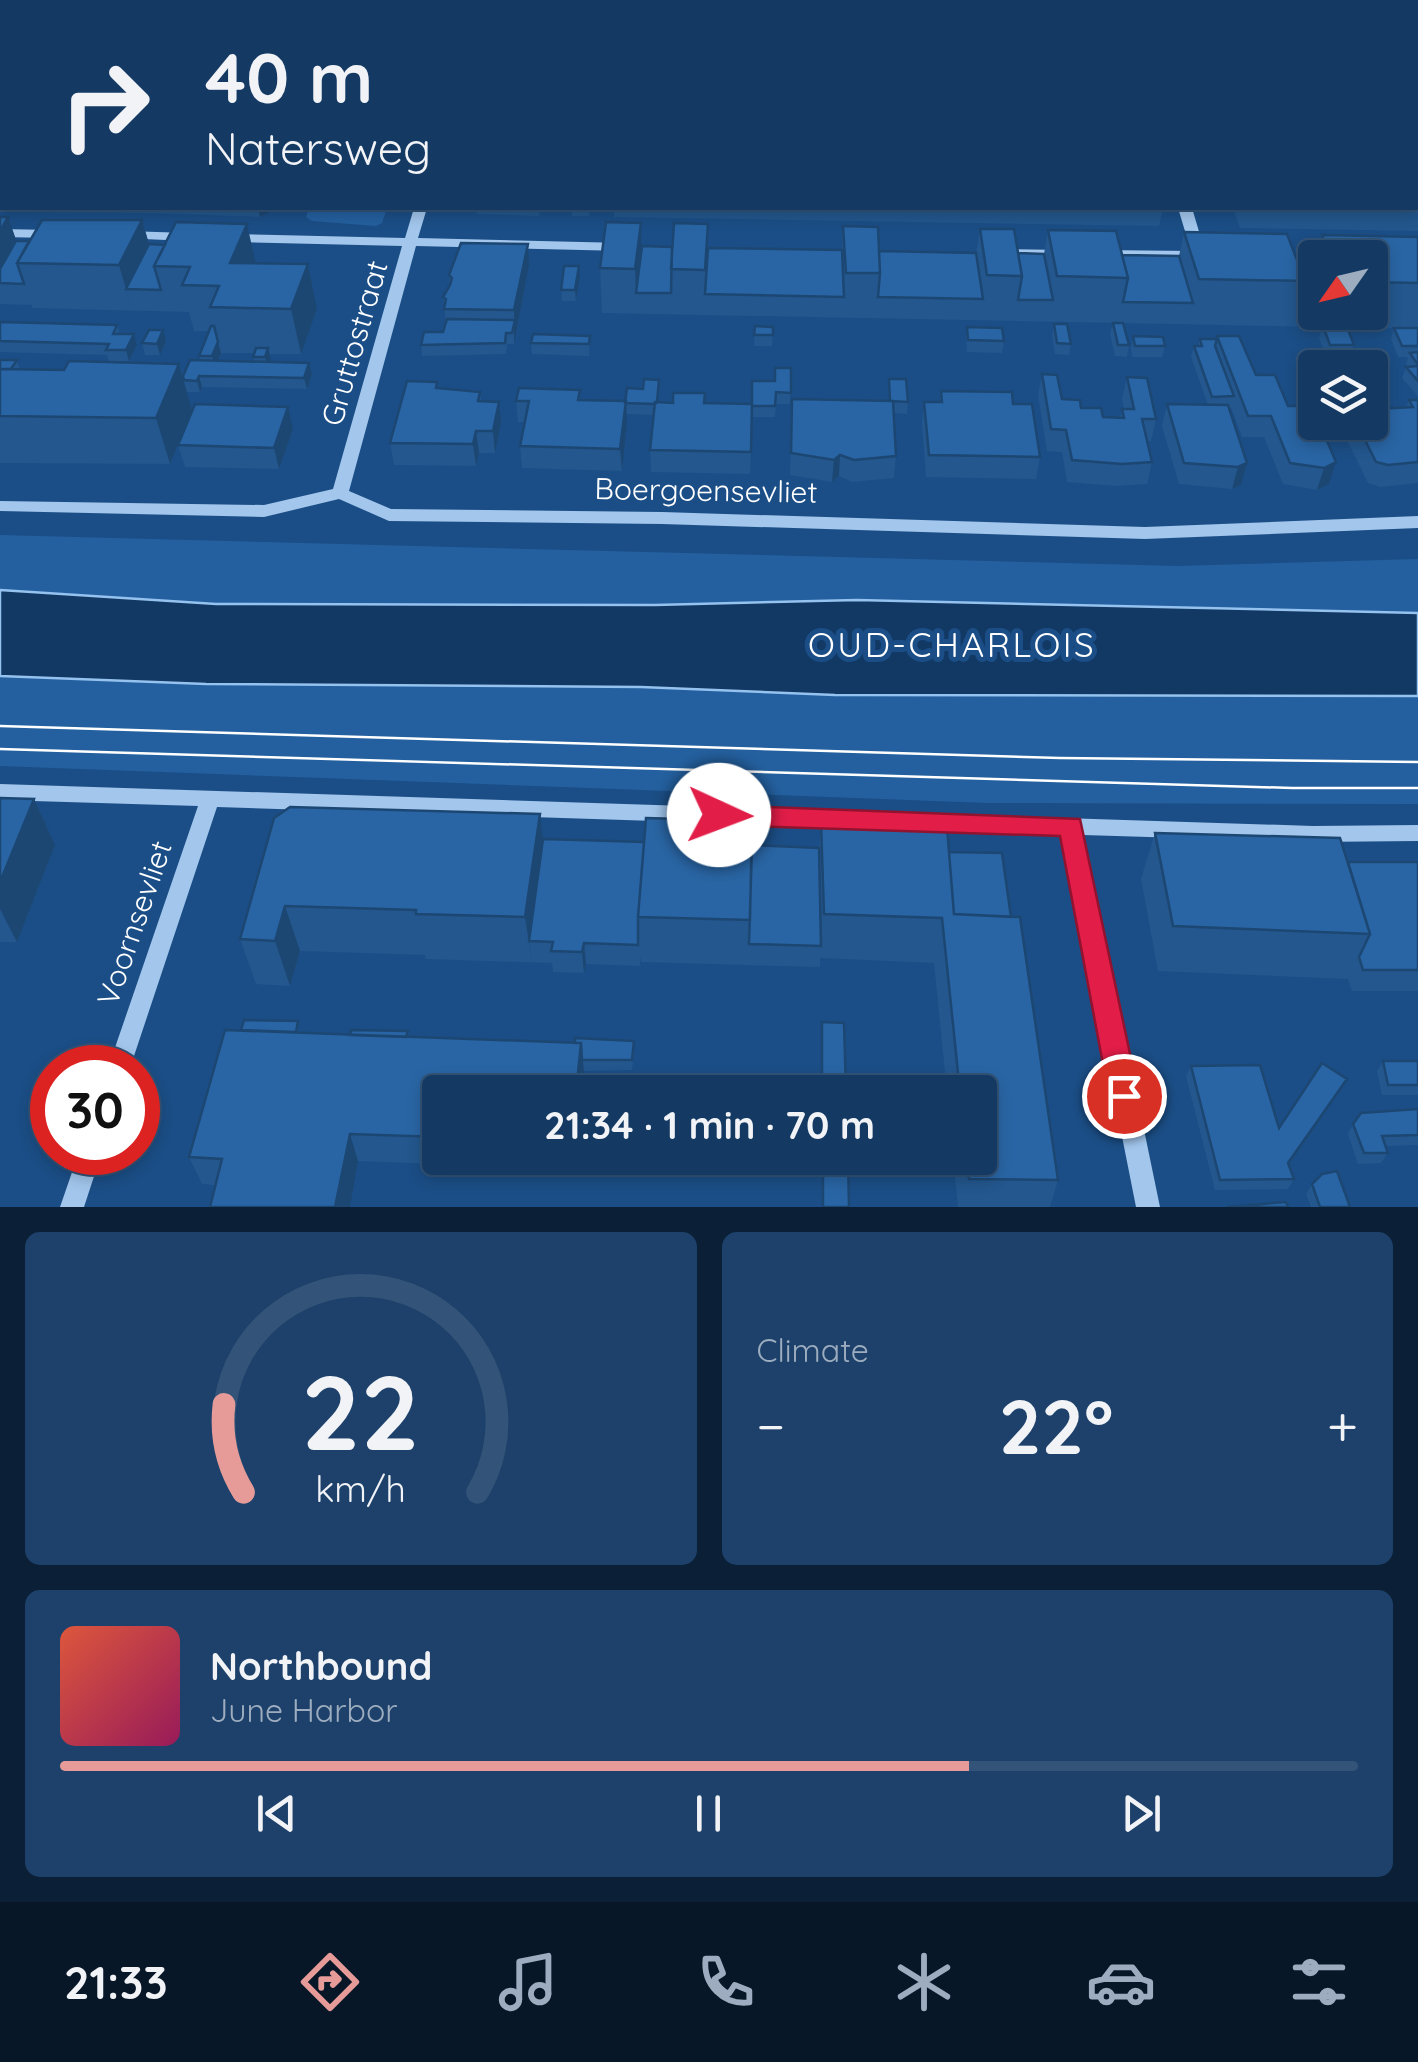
<!DOCTYPE html>
<html lang="en">
<head>
<meta charset="utf-8">
<style>
  body { margin:0; font-family:Quicksand,sans-serif; background:#1d416a; color:#f1f3f6; height:100vh; display:flex; flex-direction:column; font-size:38px; white-space:nowrap }
  * { box-sizing:border-box; margin:0 }
  p { font-size:32px; color:#9dadbf }
  .icon { flex:none; width:55px; height:55px; fill:none; stroke:currentColor; stroke-width:2; stroke-linecap:round; stroke-linejoin:round }
  .map { position:relative; height:1207px; overflow:hidden }
  .sheet { display:flex; flex-direction:column; gap:25px; padding:25px; background:#0b2037; flex:1 }
  .sheet>* { flex:none }
  .guide { position:absolute; left:0px; top:0px; width:1420px; height:210px; box-shadow:0 5px 15px #0003,0 0 0 2px #335478; background:#143a64; color:#f1f3f6; overflow:hidden }
  .needle { width:65px; rotate:236deg }
  .controls { position:absolute; left:1298px; top:240px; display:grid; gap:20px }
  .controls a { display:grid; place-items:center; width:90px; height:90px; border-radius:10px; background:#143a64; box-shadow:0 5px 15px #0003,0 0 0 2px #335478; font-size:50px }
  .speed { position:absolute; left:30px; top:1045px; display:flex; gap:20px; font-size:50px; font-weight:700; text-align:center }
  .speed>* { display:grid; place-content:center; width:130px; height:130px; border-radius:50%; background:#143a64; box-shadow:0 5px 15px #0003,0 0 0 2px #335478; line-height:1 }
  .speed .limit { border:15px solid #d22; background:#fff; color:#111 }
  .pin { position:absolute; display:grid; place-items:center; width:85px; height:85px; color:#fff; margin:-42px; border:5px solid #fff; border-radius:50%; box-shadow:0 2px 10px #0007 }
  .me { position:absolute; width:110px; margin:-55px; rotate:92deg; stroke-linejoin:round; filter:drop-shadow(0 0 8px #0008) }
  .turn { display:flex; align-items:center; gap:35px; height:210px; padding:0 40px; font-size:45px }
  .turn .icon { width:130px; height:130px; stroke-width:2.5 }
  .turn b { display:block; font-size:70px; line-height:85px }
  .big { font-size:75px; font-weight:700; line-height:1.1 }
  .sheet .widget { flex:1; display:flex; flex-direction:column; justify-content:center; gap:15px; min-width:0; padding:0 35px; border-radius:15px; background:#1d416a }
  .sheet .dial { align-items:center; gap:0 }
  .dial svg { height:260px; overflow:visible; fill:none; stroke:#335478; stroke-width:7; stroke-linecap:round; text-anchor:middle }
  .dial text { fill:#f1f3f6; stroke:none }
  .song { display:flex; align-items:center; gap:30px }
  .cover { width:120px; height:120px; border-radius:15px; background:linear-gradient(135deg,hsl(10 70% 55%),hsl(330 70% 35%)) }
  .played { height:10px; border-radius:5px; background:linear-gradient(90deg,#e69b98 70%,#335478 70%) }
  .keys { display:flex; justify-content:space-around; direction:ltr }
  .heat { display:flex; justify-content:space-between; align-items:center; font-size:55px; direction:ltr }
  .sheet .tiles { flex:1; display:grid; gap:25px; grid-template-columns:1fr 1fr }
  .widget:last-child { grid-column:span 2 }
  .trip { position:absolute; left:422px; top:1075px; width:575px; height:100px; border-radius:10px; background:#143a64; box-shadow:0 5px 15px #0003,0 0 0 2px #335478; font-weight:700; line-height:100px; text-align:center }
  .tab-bar { display:flex; height:160px; justify-content:space-around; align-items:center; background:#081728; color:#9dadbf }
  .tab-bar .icon { width:70px; height:70px }
  .tab-bar .current { color:#e69b98 }
  .tab-bar b { font-size:45px; color:#f1f3f6 }
  .map>svg:first-child { display:block }
</style>
</head>
<body>
<div class="map">
<svg width="1418" height="1207" viewBox="0 0 1418 1207">
  <rect width="100%" height="100%" fill="#1b4e86"/>
  <path fill="#24609f" d="M309,208H387L382,223L376,226L312,221L306,217Z
    M0,535L1177,566L1418,559V804L988,803L0,766Z"/>
  <path fill="#123864" stroke="#95c2ee" stroke-width="2.5" d="M0,590L216,604L655,605L857,600L1418,613V696L835,695L641,687L206,684L0,676Z"/>
  <g fill="none" stroke-linecap="round" stroke-linejoin="round">
    <path fill="#a2c6ec" fill-rule="evenodd" d="M116,0H140L137,2H115Z
      M360,0H372L374,2H362Z
      M1118,0H1130V2H1119Z
      M414,208H427L418,238L624,243L631,247L624,251L416,246L349,491L391,509L662,512L1145,527L1418,516V528L1145,539L662,524L389,521L339,499L264,517L0,511V501L264,505L333,489L402,246L230,242L223,238L230,234L405,238Z
      M1178,208H1192L1206,255L1204,258H1100L1093,254L1100,250L1191,251Z
      M0,229L54,230L61,234L54,238L0,237Z
      M125,231L189,233L196,237L189,241L120,238V232Z
      M1005,249L1064,250L1071,254L1064,258L1000,256V250Z
      M0,784L1313,826L1418,825V841L1313,842L1083,835L1160,1207H1136L1062,834L217,807L130,1068H108L198,806L0,800Z
      M79,1152H102L84,1207H60Z"/>
    <path stroke="#fff" stroke-width="2.5" d="M0,726L1060,758L1418,762
      M0,749L1292,788H1418"/>
  </g>
  <path fill="#23578d" fill-rule="evenodd" d="M432,0H715L707,2H433Z
    M728,0H949L948,2H728Z
    M1166,0H1238L1239,2H1165Z
    M1340,0H1417L1418,2V231L1240,228L1233,208H1418V2H1332H1339Z
    M0,118L2,125L1,128H2V208H273V210L260,217L151,213L0,212Z
    M474,208H540L539,216L478,214L474,211Z
    M571,208H590L589,216H572Z
    M614,208H1163L1159,226L614,217Z
    M0,217H8L16,241H29L142,220L149,244L256,263L308,264L317,309L301,354H269L270,362L312,374L307,389L202,387L200,392H187L192,410L170,464L0,463V360H17L20,370H64L179,364L183,376L200,360L199,356L209,331H194L189,312L32,308V305L0,304ZM221,353H254V362L218,361Z
    M843,226L879,251L976,253L980,229L1018,253L1044,254L1048,230L1122,255L1179,256L1184,232L1297,258L1314,259L1322,235L1418,237V396L1402,378L1406,367H1408L1406,364L1408,357H1398L1391,339L1394,328L1347,327L1354,345L1352,350L1388,381L1384,392H1370V368H1336L1333,361L1334,356H1326L1319,338L1322,327L602,313L600,268L642,247L842,250ZM1315,258H1370V312H1315Z
    M529,265L514,344H507L506,354L422,356L421,345L443,332L446,323L443,297L450,285L449,275Z
    M580,277L576,301H562L561,290Z
    M0,322L117,325L120,334H134L137,345L129,361H109L107,355L0,352Z
    M1113,323L1129,345L1127,357L1115,356L1110,334Z
    M1054,324L1071,344L1069,355L1055,354L1052,335Z
    M755,326L773,327L772,346H754Z
    M967,327L1004,341L1002,353L967,352L966,338Z
    M590,336L589,356L532,354L531,343Z
    M1133,336L1165,346L1162,357H1132L1131,348Z
    M1217,336L1288,406L1315,422H1325L1322,430L1329,484L1317,490L1283,484L1264,437H1242L1231,408H1229L1247,463L1241,485L1232,489L1179,484L1162,426L1167,404L1208,405L1191,357L1194,346H1198L1200,339H1217Z
    M166,341L160,355H145L142,343Z
    M791,368L790,404H776L775,417H752L750,474L651,472L650,450L654,415L627,414L622,471L522,468L520,446L525,422H518L516,401L580,390V400L625,401L659,380L658,402L752,404L775,381Z
    M1042,374L1062,399L1103,417L1120,418L1122,409H1124L1122,399L1127,377L1156,419L1151,441H1147L1152,462L1147,484L1117,486L1067,482L1062,452L1047,451L1038,395Z
    M889,379L908,402L907,414L894,413L896,456L894,478L852,482L839,476L832,482L790,475L792,399L889,401Z
    M438,388L480,392L481,401L501,423L495,453H479L476,466L394,465L390,443Z
    M941,391L1040,457L1036,479L926,477L922,423L924,402H940Z
    M1409,400H1418V483L1380,487L1368,483L1338,422H1370L1377,409L1406,407Z
    M293,429L279,469L185,467L178,445Z
    M0,798L34,799L55,845L17,942H0Z
    M274,818L543,839L819,848L821,823L949,852L1011,917L1058,1180L1050,1207H958L953,1158H980V1092H947L934,963L820,958V967L641,962L640,957V966L586,964L584,973L553,972L552,963L426,959L425,955L300,951L290,986L256,984L240,939Z
    M1155,833L1348,862H1418V991H1352L1348,979L1158,971L1141,879Z
    M408,1031L409,1037L634,1051L632,1070L584,1071L582,1092H440V1158H575L574,1169L358,1161L215,1185L202,1184L189,1157L302,1033L350,1035Z
    M1383,1061H1418V1095H1382L1377,1071Z
    M1191,1066L1279,1128L1347,1079L1289,1165L1294,1179L1288,1189L1215,1190L1186,1076Z
    M1418,1109V1145L1385,1146L1388,1153L1381,1163L1358,1164L1348,1134L1353,1124Z
    M1312,1184L1350,1207H1311L1306,1194Z"/>
  <path fill="#1d4773" d="M541,0H715L705,2H531Z
    M845,0H949L948,2H835Z
    M0,3L2,11V82L0,83Z
    M258,208H273V210L260,217Z
    M8,217L24,262L17,263L0,283V231Z
    M142,220L155,265L126,289L132,310L119,265Z
    M641,223L642,268L636,293L635,269Z
    M247,224L257,269L230,263Z
    M528,244L529,265L514,344V310Z
    M308,264L317,309L301,354L291,309Z
    M579,266L580,277L576,301L575,290Z
    M163,330L166,341L160,355L157,344Z
    M134,334L137,345L129,361L126,350Z
    M218,342L221,353L215,367L212,356Z
    M268,348L271,359L268,368L265,357Z
    M309,363L312,374L307,389L304,378Z
    M179,364L192,410L170,464L156,418Z
    M199,376L202,387L200,392L197,381Z
    M626,401L627,423L622,471L620,449Z
    M499,402L501,423L495,453L493,431Z
    M288,407L293,429L279,469L274,448Z
    M476,431L479,453L476,466L473,444Z
    M840,455L839,476L832,482L834,460Z
    M1336,462L1329,484L1317,490L1324,468Z
    M1247,463L1241,485L1232,489L1238,467Z
    M34,799L55,845L17,942L0,909V882Z
    M540,814L545,860L529,941L532,962L525,917Z
    M285,906L300,951L290,986L275,941Z
    M584,943L586,964L584,973L582,952Z
    M581,1043L584,1072L582,1092H576Z
    M1347,1079L1341,1089L1283,1173L1288,1163Z
    M350,1134L358,1161L350,1207H335Z"/>
  <path fill="#2965a4" stroke="#1d4773" stroke-width="2.5" d="M31,0H123V2H31Z
    M188,0H260L262,2H190Z
    M441,0H471L462,2H443Z
    M485,0H541L531,2H487Z
    M735,0H798L801,2H738Z
    M1026,0H1082V2H1026Z
    M1182,0H1238L1239,2H1183Z
    M1257,0H1274L1275,2H1258Z
    M1284,0H1302L1304,2H1285Z
    M1359,0H1417L1418,2V108V2H1360Z
    M0,128H2V168H0Z
    M0,217H8L0,231Z
    M42,220H142L119,265L17,263Z
    M176,222L247,224L230,263L308,264L291,309L210,307L219,286L182,285L190,267L154,266Z
    M606,222L641,223L635,269L600,268Z
    M674,223L708,224L705,270L671,269Z
    M843,226L878,227L880,273H846Z
    M980,229H1014L1022,276L987,275Z
    M1048,230L1116,231L1128,278L1057,276Z
    M1184,232L1287,234L1305,281L1199,279Z
    M1322,235L1418,237V283L1370,282V258H1331Z
    M16,241H29L17,263L24,284L0,283V269Z
    M461,243L528,244L514,310L444,309L446,299L443,297L450,285L452,278L449,275Z
    M149,244L165,245L154,266L161,290L126,289Z
    M642,246L672,247L671,293H636Z
    M708,248L842,250L844,297L705,294Z
    M879,251L976,253L983,299L878,297L880,273Z
    M1018,253L1044,254L1053,300H1018L1022,276Z
    M1122,255L1179,256L1193,303L1123,302L1128,278Z
    M1297,259H1314L1315,260V305H1298L1305,281Z
    M564,266H579L575,290H561Z
    M447,319L515,320L512,333H506L505,343L421,345L424,332H443Z
    M0,322L117,325L113,334H134L126,350H106L109,344L0,341Z
    M1113,323H1123L1129,345H1118Z
    M1054,324H1067L1071,344L1057,343Z
    M211,326H214L218,342L212,356H199Z
    M755,326L773,327V335H754Z
    M1323,326L1347,327L1354,345H1330Z
    M967,327L1002,328L1004,341L968,340Z
    M1394,328H1418V346H1402Z
    M149,330H163L157,344L142,343Z
    M533,334L590,336L589,344L531,343Z
    M1133,336L1163,337L1165,346H1135Z
    M1217,336H1239L1256,375H1275L1288,406H1315V422H1319L1336,462L1324,468L1290,463L1271,416H1248Z
    M1200,339H1217L1215,346L1234,396L1212,397L1194,346H1202Z
    M256,348H268L265,357H253Z
    M1336,350H1364L1388,381H1370V368H1345Z
    M1418,352V365L1410,353Z
    M0,360H17L11,369H0Z
    M190,360L309,363L304,378L199,376L197,381L184,380L183,376Z
    M69,361L179,364L156,418L0,416V369L64,370Z
    M1418,366V381L1406,367Z
    M775,368H791V393L776,392L775,406H752V381H775Z
    M1042,374L1057,375L1062,399L1080,400L1081,408H1101L1103,417L1124,418L1122,409H1134L1127,377L1147,378L1156,419H1142L1152,462L1122,464L1072,460L1066,430L1051,429Z
    M644,379L659,380L657,402L655,404L625,403L627,388L643,389Z
    M889,379H906L908,402L890,401Z
    M407,381L437,382L436,388L480,392L478,401L499,402L493,431H476L473,444L390,443Z
    M519,388L580,390L578,400L626,401L620,449L520,446L529,401H516Z
    M941,391L1012,392L1013,404H1032L1040,457L929,455L924,402H942Z
    M673,393H705L704,403L752,404L751,452L650,450L655,402L673,403Z
    M792,399L893,401L896,456L854,460L840,455L834,460L791,453Z
    M1409,400H1418V462L1388,465L1376,462L1356,422H1370V401H1374L1377,409L1413,407Z
    M195,404L288,407L274,448L178,445Z
    M1167,404L1228,405L1247,463L1238,467L1184,463Z
    M0,798L34,799L0,882Z
    M290,807L540,814L525,917L416,914V910L285,906L275,941L240,939L274,818Z
    M646,818L752,821L750,920L638,917Z
    M821,823L947,827L954,914L1020,917L1058,1180L969,1179L967,1158H980V1092H960L942,918L824,914Z
    M1155,833L1340,838L1370,934L1173,926Z
    M543,839L644,842L638,917V945L584,943L582,952L551,951L553,942L529,941Z
    M752,845L819,848L821,946L749,944Z
    M949,852L1002,853L1011,917L954,914Z
    M1348,862H1418V970H1363L1359,957L1370,934Z
    M244,1020L298,1021L296,1032L241,1030Z
    M822,1022L844,1023L846,1092H822Z
    M225,1030L581,1043L576,1092H440V1137L350,1134L335,1207H210L222,1159L189,1157Z
    M351,1030L408,1031L406,1037L350,1035Z
    M575,1038L634,1041L632,1060H582L581,1043H575Z
    M1383,1061H1418V1085H1388Z
    M1322,1063L1347,1079L1288,1163L1294,1179L1220,1180L1191,1066L1260,1065L1279,1128Z
    M1418,1109V1135L1382,1136L1388,1153H1364L1353,1124L1361,1113Z
    M823,1158H848L849,1207H823Z
    M1337,1171L1350,1207H1320L1312,1184L1322,1174Z
    M1286,1202L1288,1207H1227Z"/>
  <path fill="#e11d48" stroke="#92132f" stroke-width="2.5" d="M719,805L1080,819L1139,1096L1134,1106L1124,1110L1113,1106L1109,1096L1060,836L719,825L710,822L706,815L710,808Z"/>
  <g text-anchor="middle" dominant-baseline="central" stroke-width="10" stroke-linejoin="round" paint-order="stroke">
    <g font-size="30" fill="#fff" stroke="#1b4e86">
      <text transform="translate(354 343) rotate(-74)">Gruttostraat</text>
      <text transform="translate(706 490) rotate(1)">Boergoensevliet</text>
      <text transform="translate(134 923) rotate(-71)">Voornsevliet</text>
    </g>
    <g font-size="35" letter-spacing="2.5" fill="#fff" stroke="#1b4e86">
      <text x="952" y="644">OUD-CHARLOIS</text>
    </g>
  </g>
</svg>
<div class="controls">
<a><svg class="needle" viewBox="-14 -14 28 28"><path d="M0-13l5 13h-10z" fill="#e53935"/><path d="M0 13l5-13h-10z" fill="#9dadbf"/></svg></a>
<a><svg class="icon" aria-label="layers" viewBox="0 0 24 24"><path d="M12 4l9 5-9 5-9-5zM3 14l9 5 9-5"/></svg></a>
</div>
<div class="speed"><div class="limit">30</div></div>
<div class="pin" style="left:1124px;top:1096px;background:#d93025"><svg class="icon" aria-label="arrive" viewBox="0 0 24 24"><path d="M6 21V4h12l-3 4 3 4H6"/></svg></div>
<svg class="me" style="left:719px;top:815px" viewBox="-20 -20 40 40"><circle r="19" fill="#fff"/><path d="M0-13L10 11 0 6-10 11z" fill="#e11d48"/></svg>
<div class="trip">21:34 · 1 min · 70 m</div>
<div class="guide">
<div class="turn"><svg class="icon" aria-label="right" viewBox="0 0 24 24"><path d="M7 20v-9h11M14 6l5 5-5 5"/></svg><div><b>40 m</b>Natersweg</div></div>
</div>
</div>
<section class="sheet">
<div class="tiles">
<div class="widget dial"><svg viewBox="0 0 100 80">
<path d="M14 69A42 42 0 1 1 86 69"/>
<path d="M14 69A42 42 0 0 1 8 42" stroke="#e69b98"/>
<text x="50" y="56" font-size="32" font-weight="700">22</text>
<text x="50" y="72" font-size="11">km/h</text>
</svg></div>
<div class="widget"><p>Climate</p>
<div class="heat"><a>−</a><b class="big">22°</b><a>+</a></div>
</div>
<div class="widget">
<div class="song"><i class="cover"></i><div><b>Northbound</b><p>June Harbor</p></div></div>
<div class="played"></div>
<div class="keys"><svg class="icon" aria-label="previous" viewBox="0 0 24 24"><path d="M18 5L8 12l10 7zM5 5v14"/></svg><svg class="icon" aria-label="pause" viewBox="0 0 24 24"><path d="M8 5v14M16 5v14"/></svg><svg class="icon" aria-label="next" viewBox="0 0 24 24"><path d="M6 5l10 7-10 7zM19 5v14"/></svg></div>
</div>
</div>
</section>
<nav class="tab-bar">
<b>21:33</b>
<svg class="icon current" aria-label="directions" viewBox="0 0 24 24"><path d="M12 3l9 9-9 9-9-9zM9 14v-3h6M13 9l2 2-2 2"/></svg>
<svg class="icon" aria-label="music" viewBox="0 0 24 24"><path d="M9 18V5l10-2v13"/><circle cx="6" cy="18" r="3"/><circle cx="16" cy="16" r="3"/></svg>
<svg class="icon" aria-label="phone" viewBox="0 0 24 24"><path d="M5 4h4l2 5-3 2q2 4 5 5l2-3 5 2v4C11 20 4 13 5 4z"/></svg>
<svg class="icon" aria-label="climate" viewBox="0 0 24 24"><path d="M12 3v18M4 7l16 10M4 17L20 7"/></svg>
<svg class="icon" aria-label="car" viewBox="0 0 24 24"><path d="M5 17H2v-5l4-1 3-4h7l3 4 3 1v5h-3M9 17h6M6 11h13"/><circle cx="7" cy="17" r="2"/><circle cx="17" cy="17" r="2"/></svg>
<svg class="icon" aria-label="filters" viewBox="0 0 24 24"><path d="M4 7h16M4 17h16"/><circle cx="9" cy="7" r="2"/><circle cx="15" cy="17" r="2"/></svg>
</nav>
</body>
</html>
